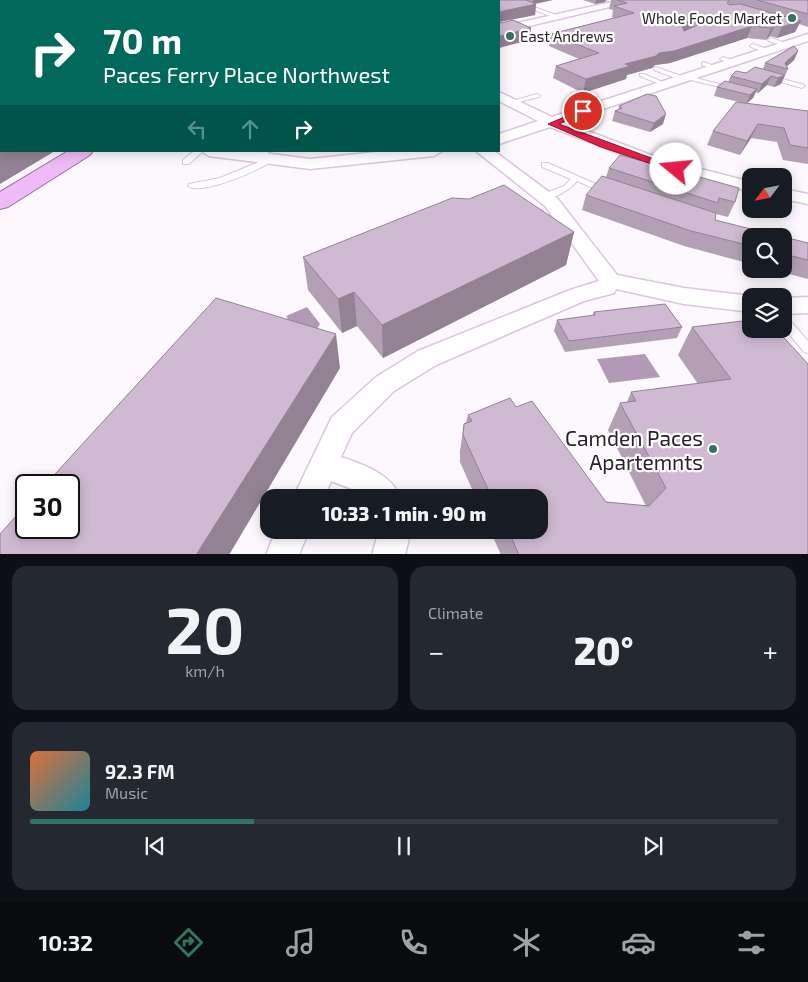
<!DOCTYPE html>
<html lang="en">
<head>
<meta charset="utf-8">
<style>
  body { margin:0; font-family:"Exo 2",sans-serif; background:#242831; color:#f1f3f6; height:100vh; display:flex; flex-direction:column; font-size:19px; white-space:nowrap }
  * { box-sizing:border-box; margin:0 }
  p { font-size:16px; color:#9ea1a6 }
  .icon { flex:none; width:28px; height:28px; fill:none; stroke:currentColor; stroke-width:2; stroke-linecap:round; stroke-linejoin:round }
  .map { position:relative; height:554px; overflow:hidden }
  .side { display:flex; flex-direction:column; gap:12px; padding:12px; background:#0d0f14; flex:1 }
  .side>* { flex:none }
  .banner { position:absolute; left:0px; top:0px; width:500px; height:152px; box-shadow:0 2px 12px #0003; background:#00695c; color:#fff; overflow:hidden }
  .needle { width:32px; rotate:238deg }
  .buttons { position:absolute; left:742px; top:168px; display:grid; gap:10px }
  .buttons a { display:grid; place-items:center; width:50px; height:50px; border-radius:10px; background:#171b24; box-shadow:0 2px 12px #0003; font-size:25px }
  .speed { position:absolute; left:15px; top:474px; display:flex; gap:10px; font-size:25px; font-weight:700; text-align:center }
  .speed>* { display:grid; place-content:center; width:65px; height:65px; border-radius:50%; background:#171b24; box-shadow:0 2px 12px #0003; line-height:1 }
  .speed .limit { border:2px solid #111; border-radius:8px; background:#fff; color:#111 }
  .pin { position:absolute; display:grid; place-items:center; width:42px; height:42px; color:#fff; margin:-21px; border:2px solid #fff; border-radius:50%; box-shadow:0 1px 5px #0007 }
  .me { position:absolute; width:55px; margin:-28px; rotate:287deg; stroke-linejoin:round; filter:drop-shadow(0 0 4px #0008) }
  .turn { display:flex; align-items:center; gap:18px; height:105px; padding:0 20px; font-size:22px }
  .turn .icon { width:65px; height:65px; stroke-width:2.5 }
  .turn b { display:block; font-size:35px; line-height:42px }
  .lanes { display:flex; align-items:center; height:48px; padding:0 20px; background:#0003; justify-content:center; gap:25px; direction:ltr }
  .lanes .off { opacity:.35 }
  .big { font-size:38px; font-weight:800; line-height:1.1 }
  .side .card { flex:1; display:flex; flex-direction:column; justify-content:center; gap:8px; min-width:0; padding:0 18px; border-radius:15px; background:#242831 }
  .side .dial { align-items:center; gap:0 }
  .dial b { font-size:65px; line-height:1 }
  .song { display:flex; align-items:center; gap:15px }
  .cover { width:60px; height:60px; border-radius:8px; background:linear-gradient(135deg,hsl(20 70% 55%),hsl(190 70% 35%)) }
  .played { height:5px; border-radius:2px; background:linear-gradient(90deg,#337360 30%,#363941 30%) }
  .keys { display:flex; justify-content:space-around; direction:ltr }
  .heat { display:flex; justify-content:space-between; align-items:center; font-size:28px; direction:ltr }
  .side .tiles { flex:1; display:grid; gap:12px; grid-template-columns:1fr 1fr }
  .card:last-child { grid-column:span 2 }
  .trip { position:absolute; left:260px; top:489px; width:288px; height:50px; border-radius:15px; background:#171b24; box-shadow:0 2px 12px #0003; font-weight:800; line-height:50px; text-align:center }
  .menu { display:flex; height:80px; justify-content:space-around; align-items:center; background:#090b0e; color:#9ea1a6 }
  .menu .icon { width:35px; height:35px }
  .menu .active { color:#337360 }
  .menu b { font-size:22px; color:#f1f3f6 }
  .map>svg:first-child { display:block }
</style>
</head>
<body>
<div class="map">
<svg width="808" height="555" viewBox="0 0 808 555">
  <rect width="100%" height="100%" fill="#fcf8fd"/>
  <path fill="#b299b5" d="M307,307L320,324L314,334L302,340L286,316Z
    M645,354L660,377L609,383L597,359Z"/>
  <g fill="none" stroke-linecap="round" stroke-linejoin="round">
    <g stroke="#dcc5df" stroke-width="2">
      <path id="lane" d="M323,0H329L330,1H324Z
        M606,0H613L620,3L618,4Z
        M523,3L559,16V17L555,18L521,5Z
        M771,38L786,43L787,44L784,46L769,41L768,40Z
        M753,44L767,49L768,50L765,52L751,47L750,46Z
        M723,57L733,60L734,61L731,63L721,60L720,59Z
        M704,62L714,66L715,67L712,69L702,65V63Z
        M656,67L681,76L684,75L734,88L731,90L683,78L678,79L654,70V68Z
        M640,74H644L667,84L662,85L640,76Z
        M769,75L804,85L805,86L802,88L767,78V76Z
        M537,94L540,96L539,97L511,104L508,102Z
        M675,147H678L682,149L668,167H662L661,165Z
        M194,151H203L189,164H183V160Z
        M257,151H266L275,159C263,169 201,196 188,186L189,184L220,178L266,159Z
        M542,163H548L609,190L605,192H602L577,181C569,190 554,200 541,199V195L564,186L571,179L542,167Z
        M784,317L788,318L808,341V353L804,352L784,328Z"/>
    </g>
    <g stroke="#dcc5df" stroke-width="3">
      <path id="street" d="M621,0H639L499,33V27Z
        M808,34V41L564,122L659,158L751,182V192L648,164L550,127L499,144V134L538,121L499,101V92L552,117Z
        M201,151H248L310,159L386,151H442L434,156L310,169L209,156Z
        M476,151H494L557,198L617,275L684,288L751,296V312L684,304L616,289L614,293L584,301L436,365L394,391L352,433L341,457C365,465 391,474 401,498H362L352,489L331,481L324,498H293L332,417L376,377L418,351L570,290L599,281L545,206Z
        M784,189L808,194V204L784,199Z
        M808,297V313L784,314V298Z
        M276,530H309L299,555H266Z
        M379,530H411L405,555H372Z"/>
    </g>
    <g stroke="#a168a9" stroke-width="2">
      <path id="primary" d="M68,151H93L90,155L8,207L0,209V192Z"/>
    </g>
    <use href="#lane" fill="#fff" fill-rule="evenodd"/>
    <use href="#street" fill="#fff" fill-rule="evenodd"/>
    <use href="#primary" fill="#edbbf5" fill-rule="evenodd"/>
  </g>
  <path fill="#b3a0b5" d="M226,0H325V1H230Z
    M347,0H553L535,4H536L535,15L499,22L501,23L531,28L529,40L499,48V1H350Z
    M583,0H606L605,2L595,4Z
    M611,0H808V27L799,24L795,32L777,38L770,36L766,40L747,38L670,63L655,65L652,68L627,75L626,79L583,93L553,78L556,66L579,59L549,46L551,34L614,18L612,17L613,10L609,9Z
    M798,51L794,60L787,66L788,69L781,84L774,87L767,85L758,93L756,92L753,98L747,103L808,111V164L783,160L777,142L751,138L740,155L707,145L713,131L739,102L714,96L717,87L728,82L731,76L763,69L765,63Z
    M619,106L663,124L650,132L612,121L615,111L618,110Z
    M609,168L735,202L728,217L716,214L715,220L751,236V264L684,246L582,210L586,195L606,177Z
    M574,232L566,265L383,358L357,326L342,333L308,290L303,257Z
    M784,237L808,243V279L770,269H784Z
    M594,312L682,327L677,338L565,352L554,331L557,320L592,316Z
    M751,320L808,555H501L490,530H539V498H476L460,462V451L464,424L466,423L468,415L516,407L606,502L646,506L608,430L620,403L627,402L631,392L698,384L678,355L692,327Z"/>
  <path fill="#928294" d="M248,0H263V1H248Z
    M273,0H325V1H273Z
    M331,0H342L334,1H332Z
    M533,0H553L533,4Z
    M596,0H606L605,2L595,4Z
    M536,4L535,15L499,22V12Z
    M694,20L691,31L677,35L681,24Z
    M801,21L795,32L777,38L782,27Z
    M0,25H1V33H0Z
    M775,25L770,36L766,40L771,28Z
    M752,26L747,38L670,63L655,65L652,68L627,75L626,79L583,93L586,79L625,64L659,53Z
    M531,28L529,40L499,48L500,36Z
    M798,51L794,60L785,68V63Z
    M785,75L781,84L774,87L778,78Z
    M771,76L767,85L758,93L762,84Z
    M757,89L753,98L746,104L750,95Z
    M666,114L663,124L650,132L654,123Z
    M758,124L751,138L740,155L747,141Z
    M1,150V151H55L0,184V151Z
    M574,232L566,265L383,358L382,325Z
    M354,292L357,326L342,333L338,299Z
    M336,334L340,368L229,555H196Z"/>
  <path fill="#d0bad3" stroke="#928294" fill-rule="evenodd" d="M0,0H36L37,1H1V25H0Z
    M95,0H157L158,1H96Z
    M173,0H186L188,1H169Z
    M373,0H526L536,4L499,12V1H376Z
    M617,0H729L727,3L730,5L740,4L801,21L782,27L775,25L771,28L752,26L674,51L659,53L656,56L625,64L630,66L586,79L556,66L599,53L551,34L634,13L614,6L627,3ZM694,20L698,25L684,31L681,24Z
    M757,0H808V14Z
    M513,20L531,28L500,36L499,35V22L501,23Z
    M794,46L798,51L785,63L788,69L765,63Z
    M755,67L785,75L778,78L771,76L762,84L731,76L736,71L746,73Z
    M1,79V122L0,121V80Z
    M725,81L757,89L750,95L717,87Z
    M647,94L656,96L666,114L654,123L615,111L622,108L619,106Z
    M736,102L808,111V148L790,145L784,128L758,124L747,141L713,131Z
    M0,122H1V150L0,151Z
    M620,155L739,188L735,202L719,198L718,203L609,168Z
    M602,176L716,213L715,220L779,236H751V246L691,231L586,195Z
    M504,185L574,232L382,325L354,292L338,299L303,257L452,198L469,199Z
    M784,237L808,243V260L784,254Z
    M216,298L336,334L196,555H0V534L26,505V528H69V485H45Z
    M665,304L682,327L569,341L557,320L595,315L594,312Z
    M751,320V329H776L808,364V555H519L508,530H539V498H492L463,435L464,424L472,421L468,415L510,398L516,407L532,401L606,502L649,506L666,488L620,403L636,401L631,392L731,379L692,327Z"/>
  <path fill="#e11d48" stroke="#92132f" d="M583,109L586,110V113L559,124L681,169L673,171L601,147L548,124Z"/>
  <g fill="#337360" stroke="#fff" stroke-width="2">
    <circle cx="792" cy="18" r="5"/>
    <circle cx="510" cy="36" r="5"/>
    <circle cx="713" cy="449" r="5"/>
  </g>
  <g text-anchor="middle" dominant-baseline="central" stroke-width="4.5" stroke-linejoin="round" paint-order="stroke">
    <g font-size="15" fill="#29202a" stroke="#fff" text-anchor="end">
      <text x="782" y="18">Whole Foods Market</text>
      <text x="520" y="36" text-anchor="start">East Andrews</text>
    </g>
    <g font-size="21" fill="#29202a" stroke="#fff" text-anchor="end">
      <text x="703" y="437">Camden Paces<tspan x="703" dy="24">Apartemnts</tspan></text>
    </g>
  </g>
</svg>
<div class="buttons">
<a><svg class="needle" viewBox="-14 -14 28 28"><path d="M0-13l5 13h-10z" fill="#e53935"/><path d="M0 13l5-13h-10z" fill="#9ea1a6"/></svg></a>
<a><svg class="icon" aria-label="search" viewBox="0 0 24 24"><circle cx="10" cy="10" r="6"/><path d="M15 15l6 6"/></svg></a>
<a><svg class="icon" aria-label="layers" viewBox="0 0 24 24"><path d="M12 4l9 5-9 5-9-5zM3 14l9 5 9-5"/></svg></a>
</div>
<div class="speed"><div class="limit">30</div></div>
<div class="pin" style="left:583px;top:111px;background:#d93025"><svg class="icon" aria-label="arrive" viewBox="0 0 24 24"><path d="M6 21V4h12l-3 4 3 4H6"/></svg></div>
<svg class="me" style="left:676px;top:169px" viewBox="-20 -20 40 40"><circle r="19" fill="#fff"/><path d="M0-13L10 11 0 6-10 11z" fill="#e11d48"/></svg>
<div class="trip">10:33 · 1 min · 90 m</div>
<div class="banner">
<div class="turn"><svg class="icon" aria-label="right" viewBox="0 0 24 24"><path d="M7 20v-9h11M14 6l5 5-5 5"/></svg><div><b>70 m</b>Paces Ferry Place Northwest</div></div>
<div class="lanes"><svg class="icon off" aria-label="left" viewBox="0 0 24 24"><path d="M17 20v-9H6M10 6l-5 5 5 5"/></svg><svg class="icon off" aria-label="ahead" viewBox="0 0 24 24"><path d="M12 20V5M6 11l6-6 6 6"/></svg><svg class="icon" aria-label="right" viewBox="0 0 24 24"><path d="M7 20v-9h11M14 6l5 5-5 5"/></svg></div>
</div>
</div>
<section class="side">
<div class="tiles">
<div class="card dial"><b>20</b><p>km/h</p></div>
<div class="card"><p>Climate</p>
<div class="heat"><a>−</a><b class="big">20°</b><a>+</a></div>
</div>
<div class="card">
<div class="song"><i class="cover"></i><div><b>92.3 FM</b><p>Music</p></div></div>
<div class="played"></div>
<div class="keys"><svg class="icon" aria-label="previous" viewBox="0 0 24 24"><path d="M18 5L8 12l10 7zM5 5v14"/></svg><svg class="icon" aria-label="pause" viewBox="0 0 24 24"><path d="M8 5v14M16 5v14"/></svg><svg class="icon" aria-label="next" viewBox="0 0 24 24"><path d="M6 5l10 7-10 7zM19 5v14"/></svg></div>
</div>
</div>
</section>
<nav class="menu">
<b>10:32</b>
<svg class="icon active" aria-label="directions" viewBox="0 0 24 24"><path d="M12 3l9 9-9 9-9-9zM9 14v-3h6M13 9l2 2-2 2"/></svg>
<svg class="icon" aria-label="music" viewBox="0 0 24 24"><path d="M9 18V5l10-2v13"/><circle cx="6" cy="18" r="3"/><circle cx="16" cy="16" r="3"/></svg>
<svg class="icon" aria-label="phone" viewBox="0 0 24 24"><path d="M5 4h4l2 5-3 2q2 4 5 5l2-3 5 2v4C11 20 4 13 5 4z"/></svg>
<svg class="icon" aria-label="climate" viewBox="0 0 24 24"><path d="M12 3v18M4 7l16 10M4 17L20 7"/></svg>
<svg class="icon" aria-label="car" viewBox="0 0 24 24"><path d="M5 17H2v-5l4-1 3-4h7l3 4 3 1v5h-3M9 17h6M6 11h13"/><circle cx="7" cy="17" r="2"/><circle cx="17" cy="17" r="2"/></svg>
<svg class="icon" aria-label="filters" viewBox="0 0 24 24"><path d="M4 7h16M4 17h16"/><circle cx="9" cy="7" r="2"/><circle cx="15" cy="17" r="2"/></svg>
</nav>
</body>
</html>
